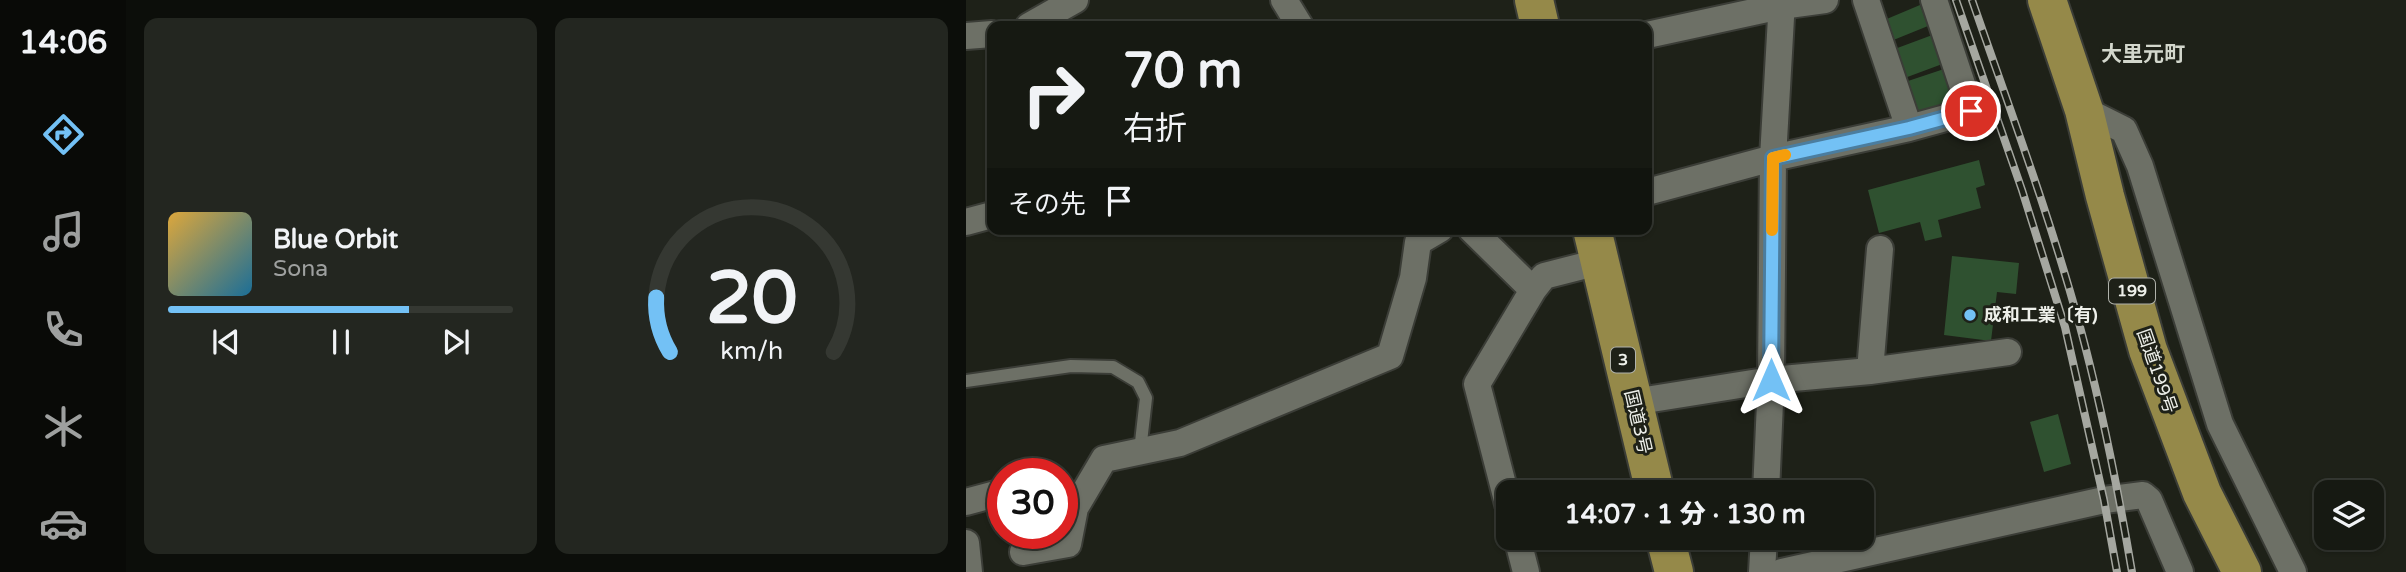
<!DOCTYPE html>
<html lang="ja">
<head>
<meta charset="utf-8">
<style>
  body { margin:0; font-family:"Varela Round","Noto Sans JP",sans-serif; background:#232620; color:#f1f3f6; height:100vh; display:flex; flex-direction:column; font-size:26px; white-space:nowrap }
  * { box-sizing:border-box; margin:0 }
  p { font-size:23px; color:#9ea09f }
  .icon { flex:none; width:38px; height:38px; fill:none; stroke:currentColor; stroke-width:2; stroke-linecap:round; stroke-linejoin:round }
  .map { position:relative; flex:1; overflow:hidden }
  .side { display:flex; flex-direction:column; gap:18px; padding:18px; background:#0c0e0a; width:840px }
  .side>* { flex:none }
  .hud { position:absolute; left:21px; top:21px; width:665px; height:214px; border-radius:14px; box-shadow:0 2px 5px #0004,0 0 0 2px #353832; background:#161912; color:#f1f3f6; overflow:hidden }
  .tools { position:absolute; left:1348px; top:480px; display:grid; gap:14px }
  .tools a { display:grid; place-items:center; width:70px; height:70px; border-radius:14px; background:#161912; box-shadow:0 2px 5px #0004,0 0 0 2px #353832; font-size:35px }
  .speed { position:absolute; left:21px; top:458px; display:flex; gap:14px; font-size:35px; font-weight:700; text-align:center }
  .speed>* { display:grid; place-content:center; width:91px; height:91px; border-radius:50%; background:#161912; box-shadow:0 2px 5px #0004,0 0 0 2px #353832; line-height:1 }
  .speed .limit { border:10px solid #d22; background:#fff; color:#111 }
  .pin { position:absolute; display:grid; place-items:center; width:60px; height:60px; color:#fff; margin:-30px; border:4px solid #fff; border-radius:50%; box-shadow:0 2px 7px #0007 }
  .me { position:absolute; width:77px; margin:-38px; rotate:0deg; stroke-linejoin:round; filter:drop-shadow(0 0 5px #0008) }
  .turn { display:flex; align-items:center; gap:24px; height:147px; padding:0 21px; font-size:32px }
  .turn .icon { width:91px; height:91px; stroke-width:2.5 }
  .turn b { display:block; font-size:49px; line-height:60px }
  .then { display:flex; align-items:center; height:66px; padding:0 21px; background:#0003; gap:14px; font-size:26px }
  .side .card { flex:1; display:flex; flex-direction:column; justify-content:center; gap:10px; min-width:0; padding:0 24px; border-radius:14px; background:#232620 }
  .side .dial { align-items:center; gap:0 }
  .dial svg { height:182px; overflow:visible; fill:none; stroke:#353832; stroke-width:7; stroke-linecap:round; text-anchor:middle }
  .dial text { fill:#f1f3f6; stroke:none }
  .song { display:flex; align-items:center; gap:21px }
  .cover { width:84px; height:84px; border-radius:10px; background:linear-gradient(135deg,hsl(40 70% 55%),hsl(200 70% 35%)) }
  .played { height:7px; border-radius:4px; background:linear-gradient(90deg,#73c1f5 70%,#353832 70%) }
  .keys { display:flex; justify-content:space-around; direction:ltr }
  .side .tiles { flex:1; display:grid; gap:18px; grid-template-columns:repeat(2,1fr) }
  .trip { position:absolute; left:530px; top:480px; width:378px; height:70px; border-radius:14px; background:#161912; box-shadow:0 2px 5px #0004,0 0 0 2px #353832; font-weight:800; line-height:70px; text-align:center }
  main { display:flex; flex:1; min-height:0 }
  .menu { display:flex; flex-direction:column; width:126px; justify-content:space-around; align-items:center; background:#090a07; color:#9ea09f }
  .menu .icon { width:49px; height:49px }
  .menu .current { color:#73c1f5 }
  .menu b { font-size:32px; color:#f1f3f6 }
  .map>svg:first-child { display:block }
</style>
</head>
<body>
<main>
<nav class="menu">
<b>14:06</b>
<svg class="icon current" aria-label="directions" viewBox="0 0 24 24"><path d="M12 3l9 9-9 9-9-9zM9 14v-3h6M13 9l2 2-2 2"/></svg>
<svg class="icon" aria-label="music" viewBox="0 0 24 24"><path d="M9 18V5l10-2v13"/><circle cx="6" cy="18" r="3"/><circle cx="16" cy="16" r="3"/></svg>
<svg class="icon" aria-label="phone" viewBox="0 0 24 24"><path d="M5 4h4l2 5-3 2q2 4 5 5l2-3 5 2v4C11 20 4 13 5 4z"/></svg>
<svg class="icon" aria-label="climate" viewBox="0 0 24 24"><path d="M12 3v18M4 7l16 10M4 17L20 7"/></svg>
<svg class="icon" aria-label="car" viewBox="0 0 24 24"><path d="M5 17H2v-5l4-1 3-4h7l3 4 3 1v5h-3M9 17h6M6 11h13"/><circle cx="7" cy="17" r="2"/><circle cx="17" cy="17" r="2"/></svg>
</nav>
<section class="side">
<div class="tiles">
<div class="card">
<div class="song"><i class="cover"></i><div><b>Blue Orbit</b><p>Sona</p></div></div>
<div class="played"></div>
<div class="keys"><svg class="icon" aria-label="previous" viewBox="0 0 24 24"><path d="M18 5L8 12l10 7zM5 5v14"/></svg><svg class="icon" aria-label="pause" viewBox="0 0 24 24"><path d="M8 5v14M16 5v14"/></svg><svg class="icon" aria-label="next" viewBox="0 0 24 24"><path d="M6 5l10 7-10 7zM19 5v14"/></svg></div>
</div>
<div class="card dial"><svg viewBox="0 0 100 80">
<path d="M14 69A42 42 0 1 1 86 69"/>
<path d="M14 69A42 42 0 0 1 8 45" stroke="#73c1f5"/>
<text x="50" y="56" font-size="32" font-weight="700">20</text>
<text x="50" y="72" font-size="11">km/h</text>
</svg></div>
</div>
</section>
<div class="map">
<svg width="1440" height="572" viewBox="0 0 1440 572">
  <rect width="100%" height="100%" fill="#1e2118"/>
  <path fill="#2f5130" d="M954,5L962,26L925,41L916,21Z
    M969,34L979,63L936,79L926,50Z
    M981,68L992,101L948,115L936,83Z
    M1013,160L1019,185L1010,188L1015,208L972,220L976,237L959,241L954,222L913,233L902,190Z
    M986,256L1053,263L1050,294L1031,292L1025,341L978,335Z
    M1092,414L1105,464L1078,472L1064,422Z"/>
  <g fill="none" stroke-linecap="round" stroke-linejoin="round">
    <g stroke="#3b3d37" stroke-width="16">
      <path id="service" d="M0,381L105,366L147,367L172,382L180,398L174,451"/>
    </g>
    <g stroke="#3b3d37" stroke-width="30">
      <path id="minor" d="M318,0L334,26
        M900,0L943,128
        M63,26L109,0
        M681,35L815,6L859,0
        M0,36L26,34
        M1118,110L1158,130L1174,166L1254,424L1327,572
        M681,192L807,158L943,128L1005,111L968,0
        M0,222L26,215
        M505,229L567,290
        M904,371L914,249
        M667,402L805,380L904,371L1042,352
        M800,492L805,380L807,158L816,0
        M0,502L37,492
        M542,504L511,384L567,290L578,276L633,262
        M551,537L560,572
        M0,543L3,572
        M57,552L102,544L109,508L138,459L214,443L424,356L447,278L452,242L474,229
        M796,572L798,537
        M816,572L1138,500L1177,495L1183,500L1214,572"/>
    </g>
    <g stroke="#3b3d37" stroke-width="42">
      <path id="trunk" d="M568,0L574,26
        M1081,0L1118,110L1139,196L1182,350L1236,493L1276,572
        M626,229L689,492
        M699,537L708,572"/>
    </g>
    <use href="#service" stroke="#6d7066" stroke-width="12"/>
    <use href="#minor" stroke="#6d7066" stroke-width="26"/>
    <use href="#trunk" stroke="#958949" stroke-width="38"/>
    <g stroke="#a5a7a0" stroke-width="8">
      <path id="rail" d="M990,0L1056,190L1099,327L1138,500L1151,572
        M1006,0C1043,107 1083,214 1113,323C1135,404 1152,489 1166,572"/>
    </g>
    <use href="#rail" stroke="#1e2118" stroke-width="5" stroke-dasharray="16" stroke-linecap="butt"/>
  </g>
  <g fill="none" stroke-linecap="round" stroke-linejoin="round">
    <g stroke="#4b7d9f" stroke-width="18">
      <path id="route" d="M805,380L807,158L943,128L1005,111"/>
    </g>
    <use href="#route" stroke="#73c1f5" stroke-width="12"/>
    <path stroke="#f59e0b" stroke-width="12" d="M806,230L807,158L819,155"/>
  </g>
  <circle fill="#73c1f5" stroke="#1e2118" stroke-width="2.5" cx="1004" cy="315" r="7"/>
  <g text-anchor="middle" dominant-baseline="central" stroke-width="6" stroke-linejoin="round" paint-order="stroke">
    <g fill="#1e2118" stroke="#b0b2ab" stroke-width="2">
      <rect x="1143" y="278.5" width="46" height="25" rx="5"/>
      <rect x="645" y="347.5" width="24" height="25" rx="5"/>
    </g>
    <g font-size="16" font-weight="bold" fill="#eef0ea">
      <text x="1166" y="291">199</text>
      <text x="657" y="360">3</text>
    </g>
    <g font-size="18" font-weight="bold" fill="#eef0ea" stroke="#1e2118" text-anchor="start">
      <text x="1018" y="315">成和工業〔有)</text>
    </g>
    <g font-size="18" fill="#eef0ea" stroke="#1e2118">
      <text transform="translate(1191 371) rotate(71)">国道199号</text>
      <text transform="translate(672 422) rotate(77)">国道3号</text>
    </g>
    <g font-size="21" font-weight="bold" fill="#d3d7cc" stroke="#1e2118">
      <text x="1177" y="54">大里元町</text>
    </g>
  </g>
</svg>
<div class="tools">
<a><svg class="icon" aria-label="layers" viewBox="0 0 24 24"><path d="M12 4l9 5-9 5-9-5zM3 14l9 5 9-5"/></svg></a>
</div>
<div class="speed"><div class="limit">30</div></div>
<div class="pin" style="left:1005px;top:111px;background:#d93025"><svg class="icon" aria-label="arrive" viewBox="0 0 24 24"><path d="M6 21V4h12l-3 4 3 4H6"/></svg></div>
<svg class="me" style="left:805px;top:380px" viewBox="-20 -20 40 40"><path d="M0-17L14 15 0 8-14 15z" fill="#73c1f5" stroke="#fff" stroke-width="4"/></svg>
<div class="trip">14:07 · 1 分 · 130 m</div>
<div class="hud">
<div class="turn"><svg class="icon" aria-label="right" viewBox="0 0 24 24"><path d="M7 20v-9h11M14 6l5 5-5 5"/></svg><div><b>70 m</b>右折</div></div>
<div class="then">その先<svg class="icon" aria-label="arrive" viewBox="0 0 24 24"><path d="M6 21V4h12l-3 4 3 4H6"/></svg></div>
</div>
</div>
</main>
</body>
</html>
